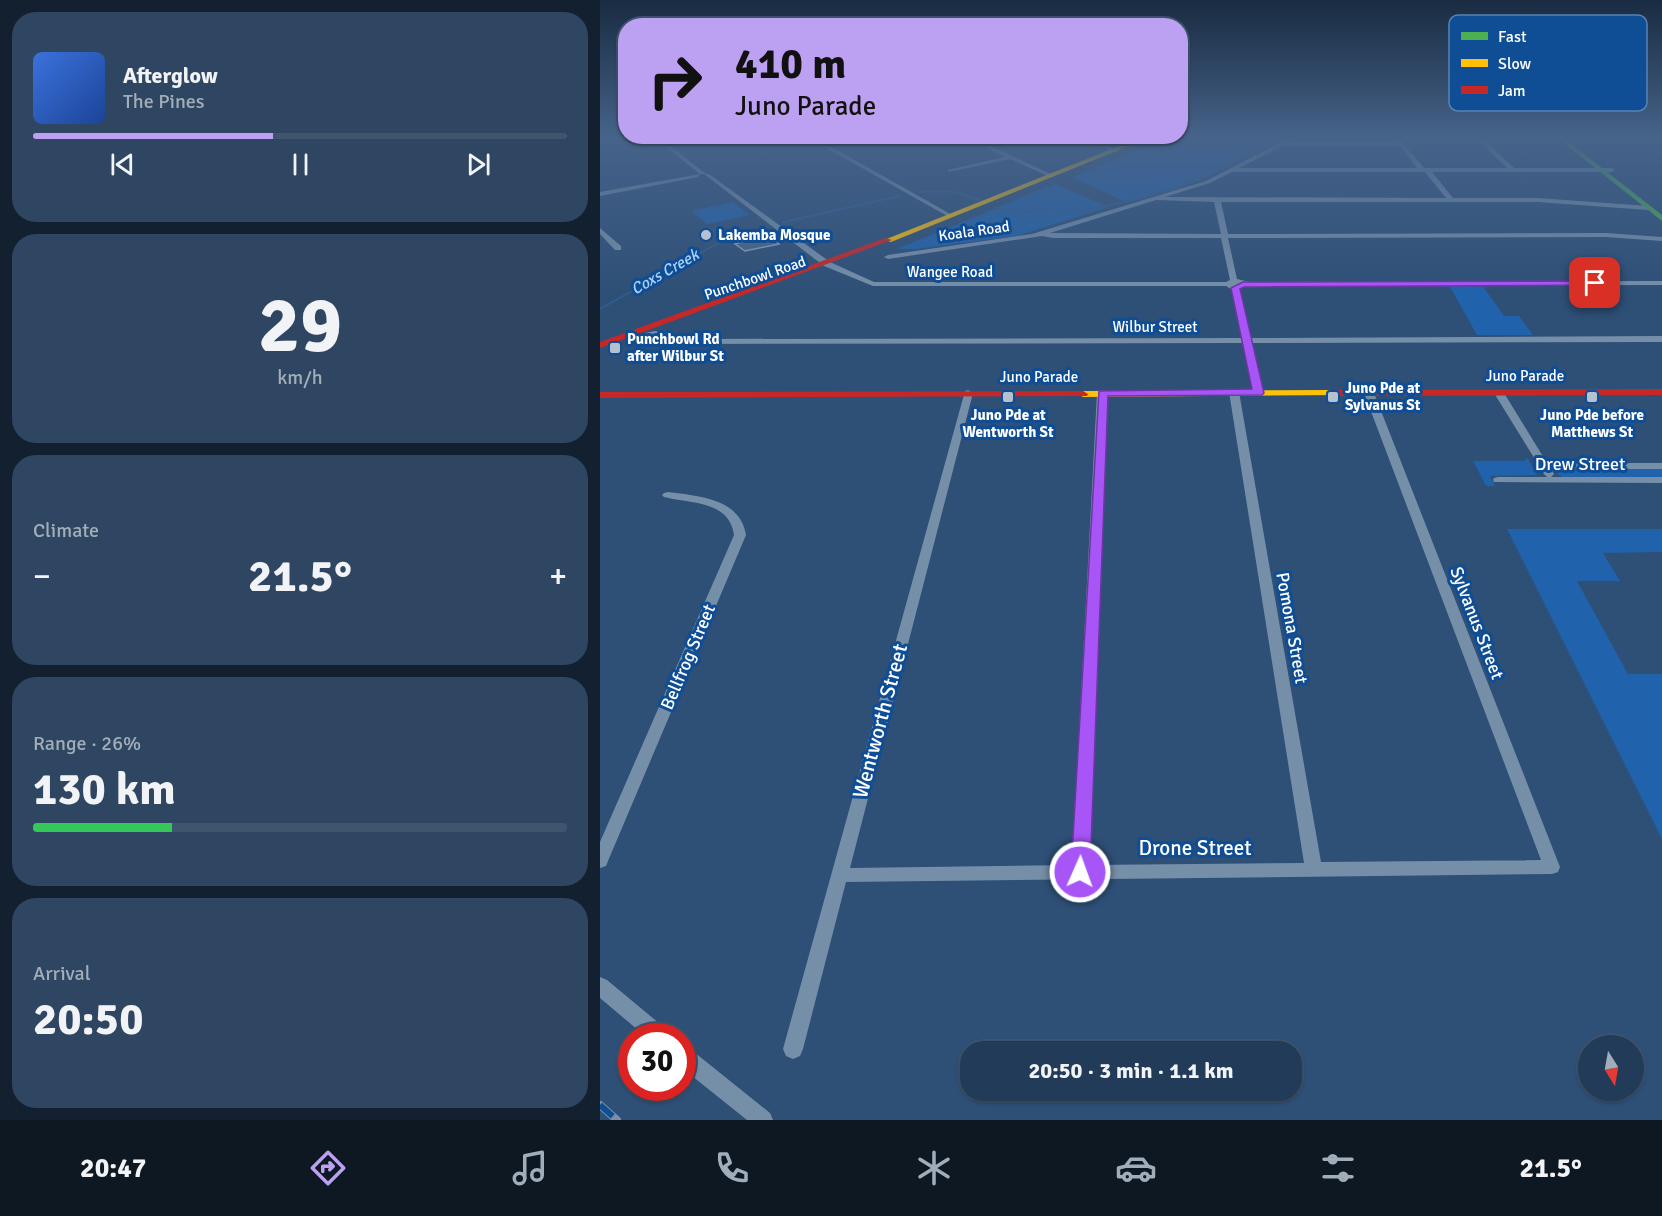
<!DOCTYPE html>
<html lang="en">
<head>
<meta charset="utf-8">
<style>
  body { margin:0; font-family:Signika,sans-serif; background:#2e4661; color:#f1f3f6; height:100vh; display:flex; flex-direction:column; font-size:22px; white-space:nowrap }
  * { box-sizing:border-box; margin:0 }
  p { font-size:20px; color:#a2adba }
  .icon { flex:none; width:33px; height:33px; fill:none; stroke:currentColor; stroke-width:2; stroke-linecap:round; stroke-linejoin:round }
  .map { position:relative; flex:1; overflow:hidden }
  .side { display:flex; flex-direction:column; gap:12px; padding:12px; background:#132030; width:600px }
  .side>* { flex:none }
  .top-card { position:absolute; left:18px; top:18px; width:570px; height:126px; border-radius:24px; box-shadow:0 2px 4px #0004,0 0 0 2px #3f556e; background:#bca0f2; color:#111; overflow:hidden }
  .needle { width:39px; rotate:169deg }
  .controls { position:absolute; left:978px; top:1035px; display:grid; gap:12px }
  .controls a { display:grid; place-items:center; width:66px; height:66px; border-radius:50%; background:#223b58; box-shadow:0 2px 4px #0004,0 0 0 2px #3f556e; font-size:30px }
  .speed { position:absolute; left:18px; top:1023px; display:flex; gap:12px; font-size:30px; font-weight:700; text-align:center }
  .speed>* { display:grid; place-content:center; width:78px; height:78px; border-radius:50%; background:#223b58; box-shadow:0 2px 4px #0004,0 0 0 2px #3f556e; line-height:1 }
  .speed .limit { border:9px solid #d22; background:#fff; color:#111 }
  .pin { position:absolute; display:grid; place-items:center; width:51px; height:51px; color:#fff; margin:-26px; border-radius:12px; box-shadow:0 3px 9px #0006 }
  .me { position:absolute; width:66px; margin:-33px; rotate:2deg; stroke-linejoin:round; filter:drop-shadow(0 0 4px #0008) }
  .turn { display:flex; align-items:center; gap:21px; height:126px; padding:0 18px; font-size:27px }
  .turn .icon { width:78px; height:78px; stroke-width:2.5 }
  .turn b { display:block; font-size:42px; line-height:51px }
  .big { font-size:45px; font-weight:700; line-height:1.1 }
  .side .widget { flex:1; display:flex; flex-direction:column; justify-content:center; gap:9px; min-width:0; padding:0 21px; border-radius:24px; background:#2e4661 }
  .side .dial { align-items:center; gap:0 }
  .dial b { font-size:78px; line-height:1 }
  .song { display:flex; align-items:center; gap:18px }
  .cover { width:72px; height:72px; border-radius:9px; background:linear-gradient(135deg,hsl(220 70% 55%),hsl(220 70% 35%)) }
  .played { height:6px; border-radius:3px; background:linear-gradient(90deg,#bca0f2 45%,#3f556e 45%) }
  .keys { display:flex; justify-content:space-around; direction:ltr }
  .heat { display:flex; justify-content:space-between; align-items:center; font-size:33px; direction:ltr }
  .charge { height:9px; border-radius:4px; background:linear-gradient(90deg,#34c759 26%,#3f556e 0) }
  .trip { position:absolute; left:360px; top:1041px; width:342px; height:60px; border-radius:24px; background:#223b58; box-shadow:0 2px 4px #0004,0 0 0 2px #3f556e; font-weight:700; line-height:60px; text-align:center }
  .tab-bar { display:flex; height:96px; justify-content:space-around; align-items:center; background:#0e1823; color:#a2adba }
  .tab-bar .icon { width:42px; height:42px }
  .tab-bar .selected { color:#bca0f2 }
  .tab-bar b { font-size:27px; color:#f1f3f6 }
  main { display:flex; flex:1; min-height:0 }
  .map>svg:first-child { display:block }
</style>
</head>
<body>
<main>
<section class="side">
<div class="widget">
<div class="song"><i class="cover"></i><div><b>Afterglow</b><p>The Pines</p></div></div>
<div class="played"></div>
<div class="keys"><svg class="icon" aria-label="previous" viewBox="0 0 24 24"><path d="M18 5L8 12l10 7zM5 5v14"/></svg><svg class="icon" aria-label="pause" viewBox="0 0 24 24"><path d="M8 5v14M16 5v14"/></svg><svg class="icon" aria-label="next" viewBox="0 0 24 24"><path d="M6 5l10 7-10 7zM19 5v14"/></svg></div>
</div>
<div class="widget dial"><b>29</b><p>km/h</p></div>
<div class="widget"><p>Climate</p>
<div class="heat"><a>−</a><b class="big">21.5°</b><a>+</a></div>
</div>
<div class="widget"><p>Range · 26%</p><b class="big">130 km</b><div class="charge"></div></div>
<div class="widget"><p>Arrival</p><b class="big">20:50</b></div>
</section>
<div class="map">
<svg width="1062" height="1120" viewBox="0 0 1062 1120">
  <rect width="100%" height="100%" fill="#2e4f76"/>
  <path fill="#2062ab" d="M580,136H687L605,178L526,202L472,177L571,137Z
    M454,184L509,207L416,236L315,249H297Z
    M133,202L150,215L107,224L91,211Z
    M850,285L889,287L884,288L904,316H919L933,335H877L850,287H836Z
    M927,457L937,475L890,476L895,486H886L873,461H920L926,460Z
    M958,469H1062V477H962L954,472Z
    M907,529H1062V552L1003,553L1020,581H977L1028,674H1062V839Z"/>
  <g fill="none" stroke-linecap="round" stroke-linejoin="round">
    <path stroke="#2f5c8f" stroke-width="2" d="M319,192L350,191L380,200
      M396,208C457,221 544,202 602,178C630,166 656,150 683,136
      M183,222L300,196
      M0,309L118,243L166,228"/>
  </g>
  <path fill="#4a6584" stroke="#8c9fb6" stroke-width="1.5" d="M166,235L179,244L145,251L135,244Z"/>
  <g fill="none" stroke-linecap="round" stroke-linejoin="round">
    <path fill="#768fa9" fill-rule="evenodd" d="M52,136H58L106,174H109L230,262L274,282H626L630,280L621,238H453L442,236L288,259L284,257L288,255L432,234L606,181L693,136H699L688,142H797L792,136H797L824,168H907L874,136H880L914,168H1012L1015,170L1012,172H832L853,198H938L1048,206L1051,208L1048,210L938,202H621L628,234L1006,233L1062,237V241L1006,237L628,238L637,279L650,282L1062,281V285L646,286L639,289L650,338L1062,336V342L651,343L663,392L658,395L653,392L643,343L89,344L45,333L55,331L95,339L642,338L631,289L626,286H273L224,266L104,174H100L98,177L0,196V192L100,174ZM683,146H800L817,168H639ZM632,172H825L846,198L565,197L610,183ZM556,200L614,202L621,234L450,233Z
      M205,136H212L354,216L349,217Z
      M361,136H369L455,176L450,177L410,159L348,172V170L405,157Z
      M475,136H483L520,151L515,152Z
      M1057,136H1062V139Z
      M0,228L21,246V250H15L0,234Z
      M634,389L639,392L721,862L941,860L764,393L769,390L774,393L960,867L958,872L952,874L246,882L203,1049L200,1056L193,1059L186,1056L183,1049L365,391L368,390L373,393L250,868L472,865L497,393L502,390L507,393L489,865L704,863L629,392Z
      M899,390L904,393L947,463H1062V469H951L954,474L951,477H1062V483L894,482L893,480L894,478L898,477H947L944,474L894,393Z
      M68,492C98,496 140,498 146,535L8,861L6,866L0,868V842L134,535C129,500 91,504 64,497L62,495L64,493Z
      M0,977L7,980L66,1029L68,1036H45L0,998Z
      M82,1045L89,1048L170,1113L173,1120H147L82,1068Z"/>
    <path fill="#4caf50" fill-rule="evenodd" d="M955,136H961L1062,215V221Z"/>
    <path fill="#ffc107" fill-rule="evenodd" d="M544,136H554L291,242L284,240Z
      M732,390L736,391V395L483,397L478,394L483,391Z"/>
    <path fill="#c62828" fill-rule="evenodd" d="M285,238L292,240L0,348V342Z
      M1062,389V395L732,396L727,393L732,390Z
      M483,391L488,394L487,396L0,398V392Z"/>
    <g stroke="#798fa9" stroke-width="8">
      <path id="rail" d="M0,1105L17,1120"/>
    </g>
    <use href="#rail" stroke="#0f4d95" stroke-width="6" stroke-dasharray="17" stroke-linecap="butt"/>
  </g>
  <linearGradient id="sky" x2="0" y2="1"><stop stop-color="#192b41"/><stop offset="0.47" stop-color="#46638a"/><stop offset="1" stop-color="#46638a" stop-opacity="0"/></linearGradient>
  <rect width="1062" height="292" fill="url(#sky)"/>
  <path fill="#a855f7" stroke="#6d37a1" stroke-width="1.5" d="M995,281L999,283L998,285L644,287L640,289L664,393L662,395L508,396L490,872L487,877L480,880L473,877L471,872L499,391L652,389L631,288L643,282Z"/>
  <g fill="#b6c1cf" stroke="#0f4d95" stroke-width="2">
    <circle cx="106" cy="235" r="6"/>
    <rect x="9" y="342" width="12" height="12" rx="3"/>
    <rect x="402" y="391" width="12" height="12" rx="3"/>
    <rect x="727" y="391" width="12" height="12" rx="3"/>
    <rect x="986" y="391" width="12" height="12" rx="3"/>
  </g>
  <g text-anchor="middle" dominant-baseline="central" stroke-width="6" stroke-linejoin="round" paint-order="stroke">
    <g font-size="15" fill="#fff" stroke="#0f4d95">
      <text transform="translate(374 231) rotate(-8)">Koala Road</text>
      <text x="350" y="272">Wangee Road</text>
      <text transform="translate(155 278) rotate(-19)">Punchbowl Road</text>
      <text x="555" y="327">Wilbur Street</text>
      <text x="925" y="376">Juno Parade</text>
      <text x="439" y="377">Juno Parade</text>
    </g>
    <g font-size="15" font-weight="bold" fill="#fff" stroke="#0f4d95" text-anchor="start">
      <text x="118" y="235">Lakemba Mosque</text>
      <text x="27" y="339">Punchbowl Rd<tspan x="27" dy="17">after Wilbur St</tspan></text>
      <text x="745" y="388">Juno Pde at<tspan x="745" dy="17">Sylvanus St</tspan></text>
      <text x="408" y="415" text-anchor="middle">Juno Pde at<tspan x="408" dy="17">Wentworth St</tspan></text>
      <text x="992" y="415" text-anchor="middle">Juno Pde before<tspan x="992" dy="17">Matthews St</tspan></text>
    </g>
    <g font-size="16" font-style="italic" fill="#a9d1fb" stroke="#0f4d95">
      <text transform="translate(65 272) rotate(-30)">Coxs Creek</text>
    </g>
    <g font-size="18" fill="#fff" stroke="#0f4d95">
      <text x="980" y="464">Drew Street</text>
      <text transform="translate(877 623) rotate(69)">Sylvanus Street</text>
      <text transform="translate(692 628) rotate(80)">Pomona Street</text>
      <text transform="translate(88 657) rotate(-67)">Bellfrog Street</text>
    </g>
    <g font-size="21" fill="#fff" stroke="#0f4d95">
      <text transform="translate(280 721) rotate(-75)">Wentworth Street</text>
      <text x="595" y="848">Drone Street</text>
    </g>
  </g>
  <rect x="849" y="15" width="198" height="96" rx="9" fill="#0f4d95" stroke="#5782b5" stroke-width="1.5"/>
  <rect x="861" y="32" width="27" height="8" fill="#4caf50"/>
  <rect x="861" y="59" width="27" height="8" fill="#ffc107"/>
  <rect x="861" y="86" width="27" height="8" fill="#c62828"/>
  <g font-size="16" fill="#fff">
    <text x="898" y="42">Fast</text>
    <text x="898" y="69">Slow</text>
    <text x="898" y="96">Jam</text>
  </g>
</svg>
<div class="controls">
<a><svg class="needle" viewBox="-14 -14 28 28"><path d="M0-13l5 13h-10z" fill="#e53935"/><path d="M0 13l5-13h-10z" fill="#a2adba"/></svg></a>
</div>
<div class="speed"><div class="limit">30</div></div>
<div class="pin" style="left:995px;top:283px;background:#d93025"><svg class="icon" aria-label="arrive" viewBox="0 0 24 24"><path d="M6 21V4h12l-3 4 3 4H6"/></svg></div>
<svg class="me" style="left:480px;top:872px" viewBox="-20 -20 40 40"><circle r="17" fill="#a855f7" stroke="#fff" stroke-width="3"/><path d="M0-11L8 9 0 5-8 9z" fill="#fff"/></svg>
<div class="trip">20:50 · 3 min · 1.1 km</div>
<div class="top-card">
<div class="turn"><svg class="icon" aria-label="right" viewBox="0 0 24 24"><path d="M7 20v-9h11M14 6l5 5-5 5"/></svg><div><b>410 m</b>Juno Parade</div></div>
</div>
</div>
</main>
<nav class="tab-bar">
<b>20:47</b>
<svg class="icon selected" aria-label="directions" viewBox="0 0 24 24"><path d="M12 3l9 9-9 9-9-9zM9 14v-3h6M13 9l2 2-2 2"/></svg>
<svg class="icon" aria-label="music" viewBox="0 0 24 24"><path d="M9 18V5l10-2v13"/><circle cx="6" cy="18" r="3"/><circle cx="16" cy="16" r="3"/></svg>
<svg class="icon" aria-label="phone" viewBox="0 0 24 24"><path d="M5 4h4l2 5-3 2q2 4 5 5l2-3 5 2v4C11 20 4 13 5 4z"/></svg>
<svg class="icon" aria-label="climate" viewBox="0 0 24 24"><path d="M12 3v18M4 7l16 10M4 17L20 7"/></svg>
<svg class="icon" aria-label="car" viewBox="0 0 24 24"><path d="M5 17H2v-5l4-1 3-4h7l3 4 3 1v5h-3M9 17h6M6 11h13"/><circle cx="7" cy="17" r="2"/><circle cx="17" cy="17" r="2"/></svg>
<svg class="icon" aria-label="filters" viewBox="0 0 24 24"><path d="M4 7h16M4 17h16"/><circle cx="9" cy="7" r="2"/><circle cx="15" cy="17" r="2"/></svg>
<b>21.5°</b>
</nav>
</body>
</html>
